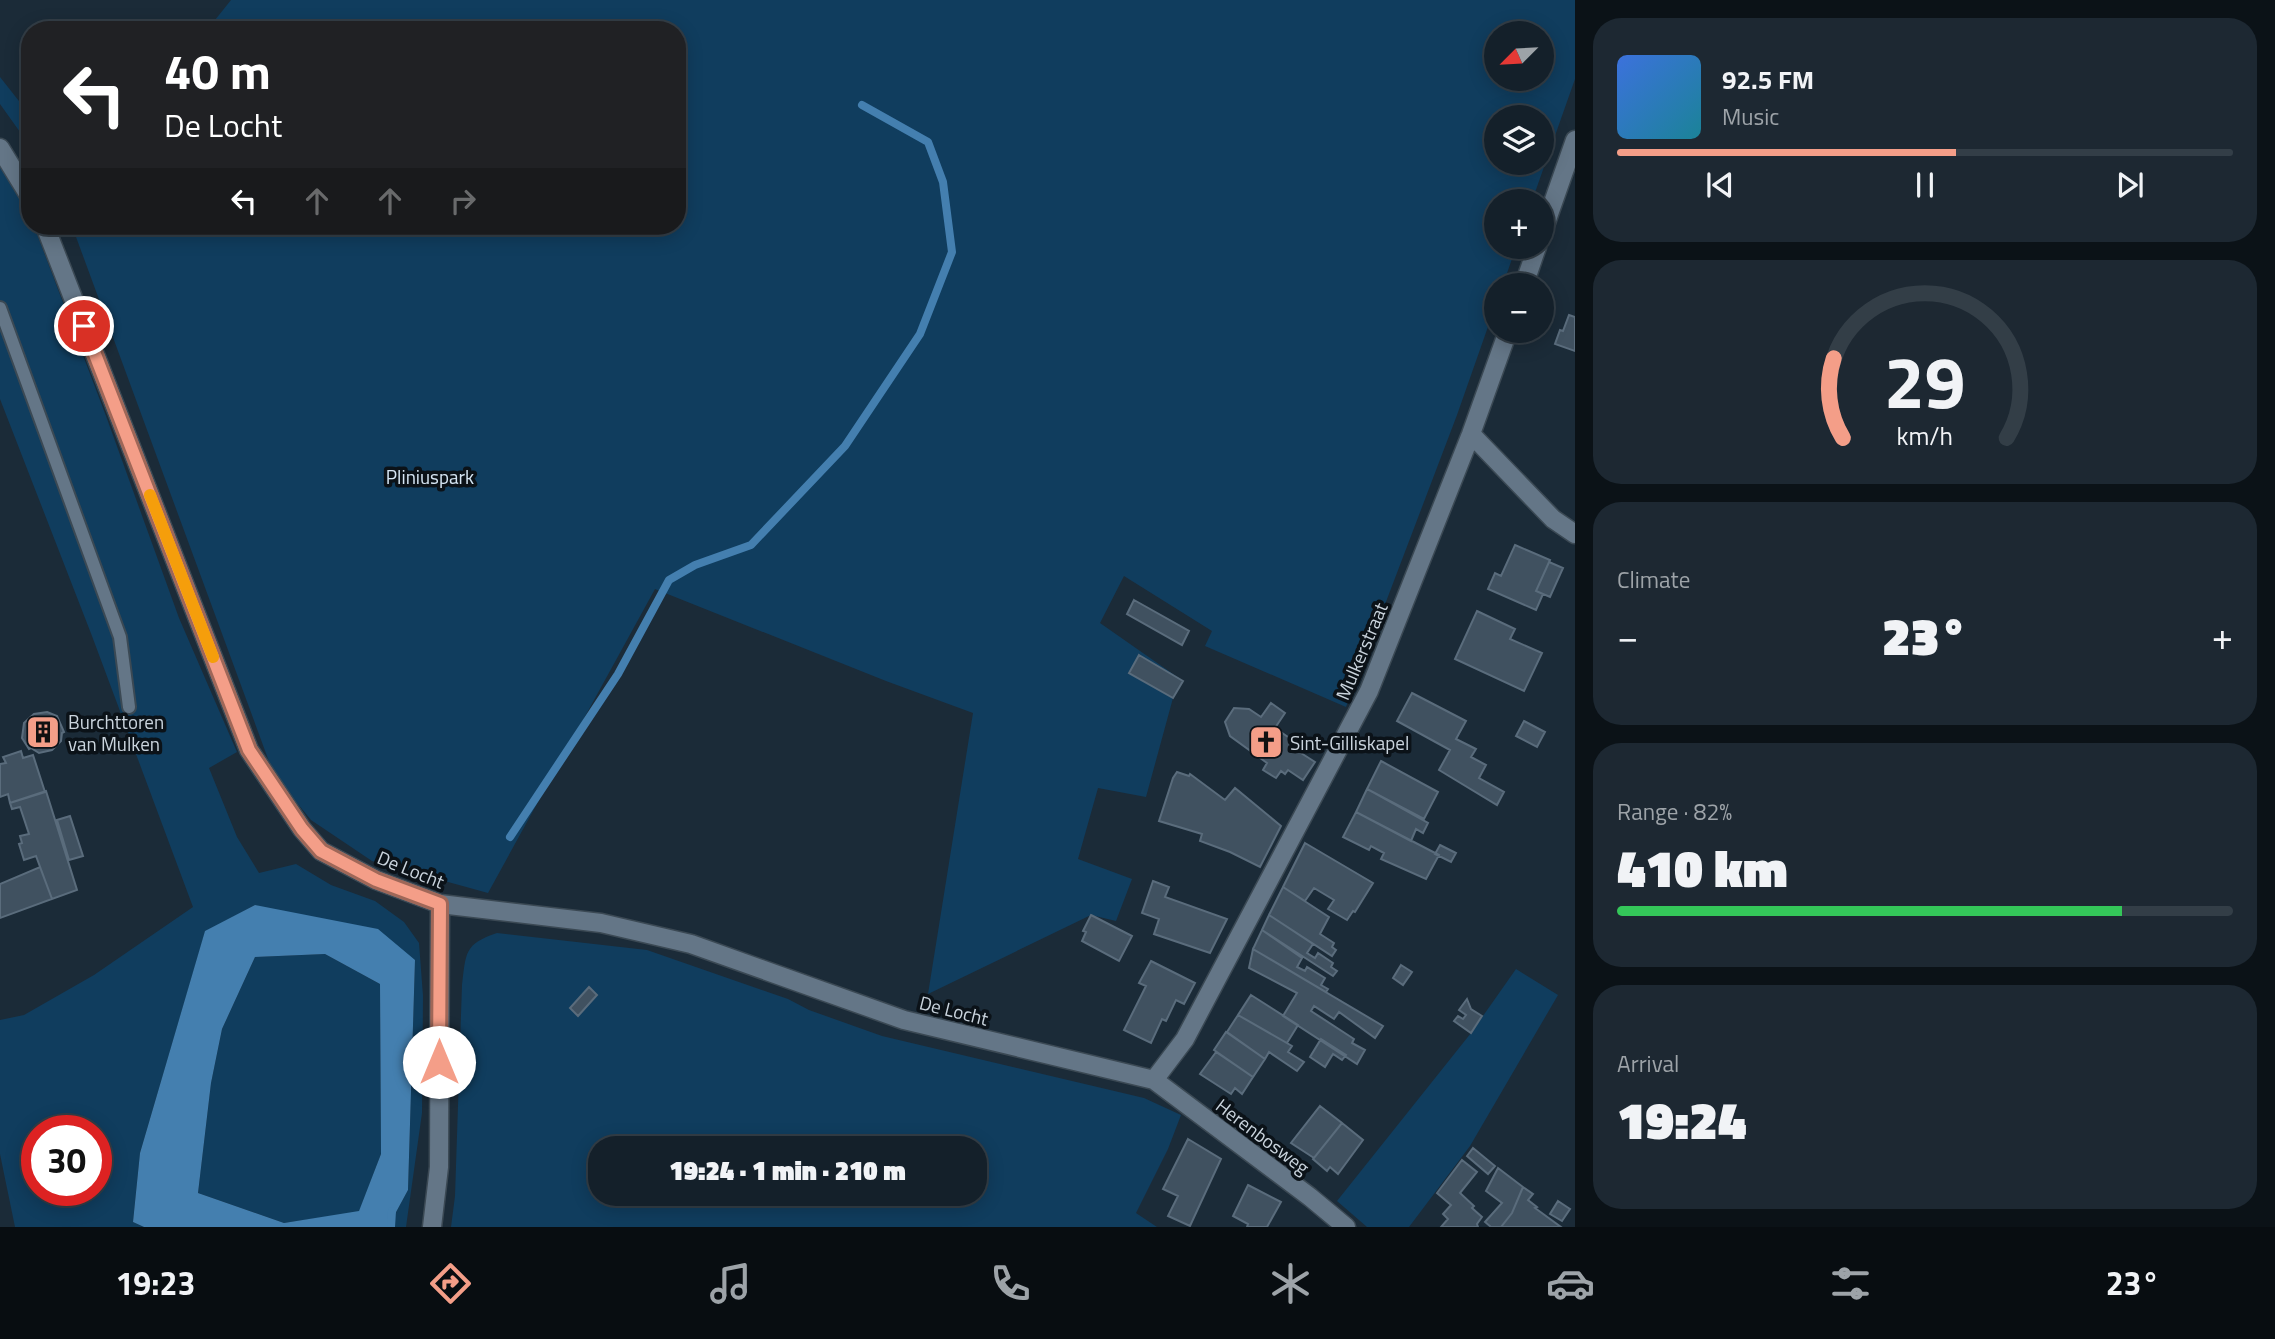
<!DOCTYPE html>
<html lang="en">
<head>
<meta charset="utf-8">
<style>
  body { margin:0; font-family:"Titillium Web",sans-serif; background:#1d2832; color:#f1f3f6; height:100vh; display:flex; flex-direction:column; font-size:26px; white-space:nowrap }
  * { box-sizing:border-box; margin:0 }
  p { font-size:23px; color:#9da3a8 }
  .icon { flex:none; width:38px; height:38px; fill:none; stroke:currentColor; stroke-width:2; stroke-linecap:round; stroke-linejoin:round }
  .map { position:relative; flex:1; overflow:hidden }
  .sheet { display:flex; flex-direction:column; gap:18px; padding:18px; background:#0b1217; width:700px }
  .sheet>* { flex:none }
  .guide { position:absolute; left:21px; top:21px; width:665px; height:214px; border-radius:28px; box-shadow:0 4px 18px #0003,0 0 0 2px #333e47; background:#202124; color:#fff; overflow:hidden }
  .needle { width:46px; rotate:246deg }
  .tools { position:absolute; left:1484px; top:21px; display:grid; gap:14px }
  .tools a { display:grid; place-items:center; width:70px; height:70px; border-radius:50%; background:#14202a; box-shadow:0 4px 18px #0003,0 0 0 2px #333e47; font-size:35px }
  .speed { position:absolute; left:21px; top:1115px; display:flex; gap:14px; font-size:35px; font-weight:700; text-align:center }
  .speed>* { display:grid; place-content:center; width:91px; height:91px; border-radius:50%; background:#14202a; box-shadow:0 4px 18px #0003,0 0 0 2px #333e47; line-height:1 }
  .speed .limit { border:10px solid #d22; background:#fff; color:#111 }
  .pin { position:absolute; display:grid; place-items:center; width:60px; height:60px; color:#fff; margin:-30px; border:4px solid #fff; border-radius:50%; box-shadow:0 2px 7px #0007 }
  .me { position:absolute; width:77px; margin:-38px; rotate:0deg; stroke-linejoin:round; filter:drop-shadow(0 0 5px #0008) }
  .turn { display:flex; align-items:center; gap:24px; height:147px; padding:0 28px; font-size:32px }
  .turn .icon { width:91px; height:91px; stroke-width:2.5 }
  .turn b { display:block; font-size:49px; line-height:60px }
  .lanes { display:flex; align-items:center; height:66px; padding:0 28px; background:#0003; justify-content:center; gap:35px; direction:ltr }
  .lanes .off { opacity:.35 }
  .big { font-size:52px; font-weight:800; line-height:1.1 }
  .sheet .widget { flex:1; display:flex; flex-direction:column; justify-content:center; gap:10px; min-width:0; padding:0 24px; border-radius:28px; background:#1d2832 }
  .sheet .dial { align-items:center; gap:0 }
  .dial svg { height:182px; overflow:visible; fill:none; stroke:#333e47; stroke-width:7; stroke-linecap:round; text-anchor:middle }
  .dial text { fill:#f1f3f6; stroke:none }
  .song { display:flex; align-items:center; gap:21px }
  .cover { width:84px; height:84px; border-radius:10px; background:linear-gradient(135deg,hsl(220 70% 55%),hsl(190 70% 35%)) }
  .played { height:7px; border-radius:4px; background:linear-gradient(90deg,#f49e88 55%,#333e47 55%) }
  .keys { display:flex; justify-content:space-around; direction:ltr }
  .heat { display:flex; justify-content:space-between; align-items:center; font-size:38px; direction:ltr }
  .charge { height:10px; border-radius:5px; background:linear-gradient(90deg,#34c759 82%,#333e47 0) }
  .trip { position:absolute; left:588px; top:1136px; width:399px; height:70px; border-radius:28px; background:#14202a; box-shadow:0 4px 18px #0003,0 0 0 2px #333e47; font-weight:800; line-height:70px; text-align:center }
  .menu { display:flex; height:112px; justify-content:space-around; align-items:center; background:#080d11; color:#9da3a8 }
  .menu .icon { width:49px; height:49px }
  .menu .active { color:#f49e88 }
  .menu b { font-size:32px; color:#f1f3f6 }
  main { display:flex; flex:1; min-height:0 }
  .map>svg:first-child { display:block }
</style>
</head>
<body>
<main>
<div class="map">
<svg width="1575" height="1227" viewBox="0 0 1575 1227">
  <rect width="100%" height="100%" fill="#1b2b38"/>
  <path fill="#103d5e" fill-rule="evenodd" d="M231,0H1575V79L1532,201H1496V247H1516L1503,285H1496V304L1457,415L1346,707L1205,646L1212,631L1124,576L1100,623L1183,681L1173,698L1146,797L1098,788L1078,859L1132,879L1116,921L1091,915L928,994L973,713L886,681L655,589L488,893L372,861L311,820L274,775L72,226H677V30H207ZM1496,33H1542V79H1496ZM1496,117H1542V163H1496Z
    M0,77L30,115V146L0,104Z
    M0,160C13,180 30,201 30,226H34L106,416L179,618L237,752L209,768L237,837L259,873L296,864L331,885L375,901L404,922L419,943L423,996L422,1113L406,1227H388L408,1190L415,960L255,905L205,932L140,1153L133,1222L144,1227H15L0,1154V1020L24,1015L94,975L193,907L92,636L0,399ZM37,1130H96V1190H37Z
    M497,933L647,950L788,999L809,1010L882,1036L1144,1098L1181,1115L1168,1149L1136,1213L1157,1227H451L455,1196L462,985C466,953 464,944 497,933ZM600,1148H975V1194H600Z
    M325,954L380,984L381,1154L359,1212L284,1223L198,1193L211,1083L222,1029L255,957Z
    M1516,969L1558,995L1470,1146L1409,1227H1367L1337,1201L1471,1033Z"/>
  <path fill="#447faf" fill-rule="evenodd" d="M255,905L378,929L415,960L408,1190L388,1227H144L133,1222L140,1153L205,931ZM325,954L380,984L381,1154L359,1211L284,1223L198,1193L211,1083L222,1029L255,957Z"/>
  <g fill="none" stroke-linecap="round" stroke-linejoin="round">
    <path stroke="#447faf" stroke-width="8" d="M510,837L618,674L669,580L695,565L751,545L845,446L920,334L952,252L943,182L928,142L862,105
      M391,1227L392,1211"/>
  </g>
  <path fill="#405160" stroke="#5a6c7c" stroke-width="2" d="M1569,315L1575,317V351L1555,344L1560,330L1563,331Z
    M1515,545L1550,560L1536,591L1543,594L1536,610L1488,589L1495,573L1501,576Z
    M1549,562L1563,568L1550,597L1536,591Z
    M1134,600L1189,631L1182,645L1127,614Z
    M1477,611L1515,629L1510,639L1542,653L1524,691L1455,659Z
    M1139,655L1183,681L1173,698L1129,673Z
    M1412,693L1466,721L1456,739L1476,749L1471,757L1486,765L1479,778L1504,792L1497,805L1439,770L1450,750L1397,721Z
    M1271,703L1285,713L1275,728L1304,748L1301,753L1315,762L1303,780L1288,770L1285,774L1281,771L1276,778L1263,770L1267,763L1230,736L1225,722L1234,708L1249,709L1261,717Z
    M47,712L57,716L64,732L62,733L61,741L52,750L39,753L31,748L29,749L22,738L24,723L34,714Z
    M1524,721L1545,732L1537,747L1516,736Z
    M21,751L23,758L33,755L45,792L10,803L8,794L0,797V764L6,763L3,757Z
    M1381,761L1438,792L1424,819L1367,789Z
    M1177,772L1189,776L1190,774L1225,800L1235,788L1281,826L1260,867L1230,852L1200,841L1202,834L1159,821L1173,778Z
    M1367,789L1428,823L1423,833L1416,829L1411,841L1356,812Z
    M46,791L77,890L52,899L36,856L24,860L19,844L22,843L20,836L29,834L20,807L12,809L10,803Z
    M1356,812L1439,855L1426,879L1381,859L1384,853L1371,846L1369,850L1343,837Z
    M70,816L83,856L69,860L57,820Z
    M1305,843L1373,883L1355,912L1353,911L1347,920L1328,909L1334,900L1314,888L1305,901L1283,887Z
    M1440,845L1456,853L1451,862L1435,854Z
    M40,867L52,899L0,918V884Z
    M1153,881L1169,887L1165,897L1227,919L1210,953L1154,934L1159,919L1142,913Z
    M1283,887L1329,917L1320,934L1334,943L1332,947L1336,950L1332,956L1269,915Z
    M1091,915L1132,936L1119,961L1082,941L1086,932L1083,931Z
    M1269,915L1313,944L1307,953L1315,958L1318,953L1333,963L1331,967L1337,971L1333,976L1262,930Z
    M1262,930L1302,958L1297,967L1305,971L1307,967L1325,978L1321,985L1328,989L1326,992L1253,949Z
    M1253,949L1383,1026L1375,1038L1339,1012L1334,1019L1314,1006L1311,1011L1354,1039L1352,1043L1365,1050L1357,1064L1283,1016L1297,993L1249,968Z
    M1151,961L1195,983L1184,1004L1176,1000L1166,1021L1162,1019L1151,1043L1124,1030L1146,986L1139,983Z
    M1401,965L1412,972L1403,985L1393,978Z
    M589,987L597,995L578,1016L570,1008Z
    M1251,995L1298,1025L1287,1043L1238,1015Z
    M1467,999L1471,1009L1482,1016L1471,1033L1454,1021L1458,1016L1463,1019L1466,1015L1459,1010Z
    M1238,1015L1292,1046L1288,1052L1304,1062L1297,1071L1269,1052L1265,1059L1227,1032Z
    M1226,1032L1265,1059L1253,1077L1214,1050Z
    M1321,1039L1346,1055L1342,1060L1333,1054L1325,1067L1310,1057Z
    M1216,1052L1253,1077L1242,1094L1235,1088L1231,1094L1200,1074Z
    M1320,1106L1342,1123L1314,1158L1291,1143Z
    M1342,1123L1363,1140L1338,1174L1330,1167L1327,1171L1313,1159Z
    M1188,1139L1221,1159L1190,1226L1168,1216L1178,1196L1163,1189Z
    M1473,1148L1495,1166L1488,1174L1467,1156Z
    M1462,1160L1477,1172L1460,1193L1474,1206L1472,1208L1482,1217L1477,1224L1478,1227H1441L1448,1219L1443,1214L1451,1205L1437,1193Z
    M1498,1168L1523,1187L1512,1213L1501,1227H1491L1485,1222L1502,1203L1486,1191Z
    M1248,1185L1281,1202L1267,1227H1247L1248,1224L1233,1216Z
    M1523,1187L1533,1194L1528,1200L1537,1207L1535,1208L1561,1227H1501L1512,1213Z
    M1558,1201L1570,1209L1562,1221L1550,1214Z"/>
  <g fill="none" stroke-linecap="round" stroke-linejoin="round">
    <g stroke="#3b4954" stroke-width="16">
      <path id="lane" d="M0,308L120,637L129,707"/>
    </g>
    <g stroke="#3b4954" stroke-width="21">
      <path id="street" d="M0,148L30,197
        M45,226L249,750L302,829L321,851L376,880L440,904L601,923L691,944L904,1020L1154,1080L1310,1197L1346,1227
        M1542,234L1575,140
        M1524,285L1537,247
        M1471,434L1553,519L1575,534
        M1154,1080L1185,1039L1369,691L1471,434L1508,331
        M432,1227L439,1167L440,904"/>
    </g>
    <use href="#lane" stroke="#647687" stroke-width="12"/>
    <use href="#street" stroke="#647687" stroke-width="18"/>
  </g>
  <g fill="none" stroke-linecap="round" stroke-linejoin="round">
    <g stroke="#9f6758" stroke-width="18">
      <path id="route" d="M84,326L249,750L302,829L321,851L376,880L440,904L439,1062"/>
    </g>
    <use href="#route" stroke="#f49e88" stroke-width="12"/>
    <path stroke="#f59e0b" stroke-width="12" d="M150,495L213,657"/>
  </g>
  <defs>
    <g id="building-square" transform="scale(1.75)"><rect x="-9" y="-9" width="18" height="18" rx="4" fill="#f49e88" stroke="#0b1218"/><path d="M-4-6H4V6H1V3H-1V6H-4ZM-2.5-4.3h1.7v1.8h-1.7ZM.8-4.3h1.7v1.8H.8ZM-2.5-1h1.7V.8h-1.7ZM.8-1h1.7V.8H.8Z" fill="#111"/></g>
    <g id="church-square" transform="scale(1.75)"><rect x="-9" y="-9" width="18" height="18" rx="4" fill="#f49e88" stroke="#0b1218"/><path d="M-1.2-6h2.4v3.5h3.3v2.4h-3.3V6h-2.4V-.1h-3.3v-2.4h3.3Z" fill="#111"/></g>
  </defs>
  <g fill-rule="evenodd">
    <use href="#building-square" x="43" y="732"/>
    <use href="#church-square" x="1266" y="742"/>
  </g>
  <g text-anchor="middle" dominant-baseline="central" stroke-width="7" stroke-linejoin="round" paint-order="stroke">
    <g font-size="19" fill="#d6e6f4" stroke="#0b1218">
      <text x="430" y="476">Pliniuspark</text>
    </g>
    <g font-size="19" fill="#cad4dd" stroke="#0b1218">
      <text transform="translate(1361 651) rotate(-67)">Mulkerstraat</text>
      <text transform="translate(411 869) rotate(22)">De Locht</text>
      <text transform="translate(954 1010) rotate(14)">De Locht</text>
      <text transform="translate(1263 1136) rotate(37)">Herenbosweg</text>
    </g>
    <g font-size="19" fill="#cad4dd" stroke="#0b1218" text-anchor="start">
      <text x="68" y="721">Burchttoren<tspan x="68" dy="22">van Mulken</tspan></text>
      <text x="1290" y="742">Sint-Gilliskapel</text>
    </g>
  </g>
</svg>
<div class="tools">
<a><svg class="needle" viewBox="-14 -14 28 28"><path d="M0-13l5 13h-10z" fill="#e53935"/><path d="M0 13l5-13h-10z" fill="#9da3a8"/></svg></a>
<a><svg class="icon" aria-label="layers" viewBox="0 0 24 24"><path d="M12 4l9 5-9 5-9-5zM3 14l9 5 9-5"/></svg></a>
<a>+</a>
<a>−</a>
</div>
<div class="speed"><div class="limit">30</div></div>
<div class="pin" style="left:84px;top:326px;background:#d93025"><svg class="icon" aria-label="arrive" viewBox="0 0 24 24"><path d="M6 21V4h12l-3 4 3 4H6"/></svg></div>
<svg class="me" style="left:439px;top:1062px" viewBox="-20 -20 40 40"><circle r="19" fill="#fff"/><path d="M0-13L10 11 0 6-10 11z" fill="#f49e88"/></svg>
<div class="trip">19:24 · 1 min · 210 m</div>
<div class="guide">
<div class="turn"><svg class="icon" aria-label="left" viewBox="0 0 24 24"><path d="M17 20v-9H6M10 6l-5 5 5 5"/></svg><div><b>40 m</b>De Locht</div></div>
<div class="lanes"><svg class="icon" aria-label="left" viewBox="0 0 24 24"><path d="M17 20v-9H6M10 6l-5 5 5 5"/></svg><svg class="icon off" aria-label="ahead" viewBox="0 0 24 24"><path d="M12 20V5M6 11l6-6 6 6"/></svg><svg class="icon off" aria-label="ahead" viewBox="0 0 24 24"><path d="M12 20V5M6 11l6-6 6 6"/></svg><svg class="icon off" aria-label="right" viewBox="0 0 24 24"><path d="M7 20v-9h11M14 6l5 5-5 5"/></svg></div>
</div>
</div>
<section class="sheet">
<div class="widget">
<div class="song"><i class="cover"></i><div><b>92.5 FM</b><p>Music</p></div></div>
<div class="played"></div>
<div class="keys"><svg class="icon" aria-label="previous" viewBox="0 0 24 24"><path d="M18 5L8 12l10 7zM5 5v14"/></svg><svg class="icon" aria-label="pause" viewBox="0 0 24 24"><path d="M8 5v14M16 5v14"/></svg><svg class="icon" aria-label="next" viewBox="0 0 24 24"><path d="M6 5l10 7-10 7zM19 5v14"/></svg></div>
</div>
<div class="widget dial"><svg viewBox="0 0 100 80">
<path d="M14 69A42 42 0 1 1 86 69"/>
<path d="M14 69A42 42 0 0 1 10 34" stroke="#f49e88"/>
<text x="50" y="56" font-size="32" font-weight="700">29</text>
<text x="50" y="72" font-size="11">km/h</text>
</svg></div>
<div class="widget"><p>Climate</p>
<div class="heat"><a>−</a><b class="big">23°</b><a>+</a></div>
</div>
<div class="widget"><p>Range · 82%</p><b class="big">410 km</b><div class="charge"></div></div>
<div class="widget"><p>Arrival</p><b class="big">19:24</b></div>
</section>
</main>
<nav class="menu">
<b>19:23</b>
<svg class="icon active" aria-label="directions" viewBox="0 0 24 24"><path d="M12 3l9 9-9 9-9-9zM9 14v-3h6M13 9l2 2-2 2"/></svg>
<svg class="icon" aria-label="music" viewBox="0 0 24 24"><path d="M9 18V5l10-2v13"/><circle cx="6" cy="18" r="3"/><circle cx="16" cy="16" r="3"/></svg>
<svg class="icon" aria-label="phone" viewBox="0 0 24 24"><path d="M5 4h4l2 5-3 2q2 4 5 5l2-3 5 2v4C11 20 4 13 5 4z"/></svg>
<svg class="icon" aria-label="climate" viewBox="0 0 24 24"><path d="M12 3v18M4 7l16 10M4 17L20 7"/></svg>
<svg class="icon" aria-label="car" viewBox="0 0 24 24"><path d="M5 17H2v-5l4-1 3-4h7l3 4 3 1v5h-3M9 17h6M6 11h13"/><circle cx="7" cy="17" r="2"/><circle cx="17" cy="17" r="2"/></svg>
<svg class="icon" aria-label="filters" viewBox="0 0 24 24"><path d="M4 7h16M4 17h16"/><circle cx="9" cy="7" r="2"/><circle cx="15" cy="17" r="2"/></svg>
<b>23°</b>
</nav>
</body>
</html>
